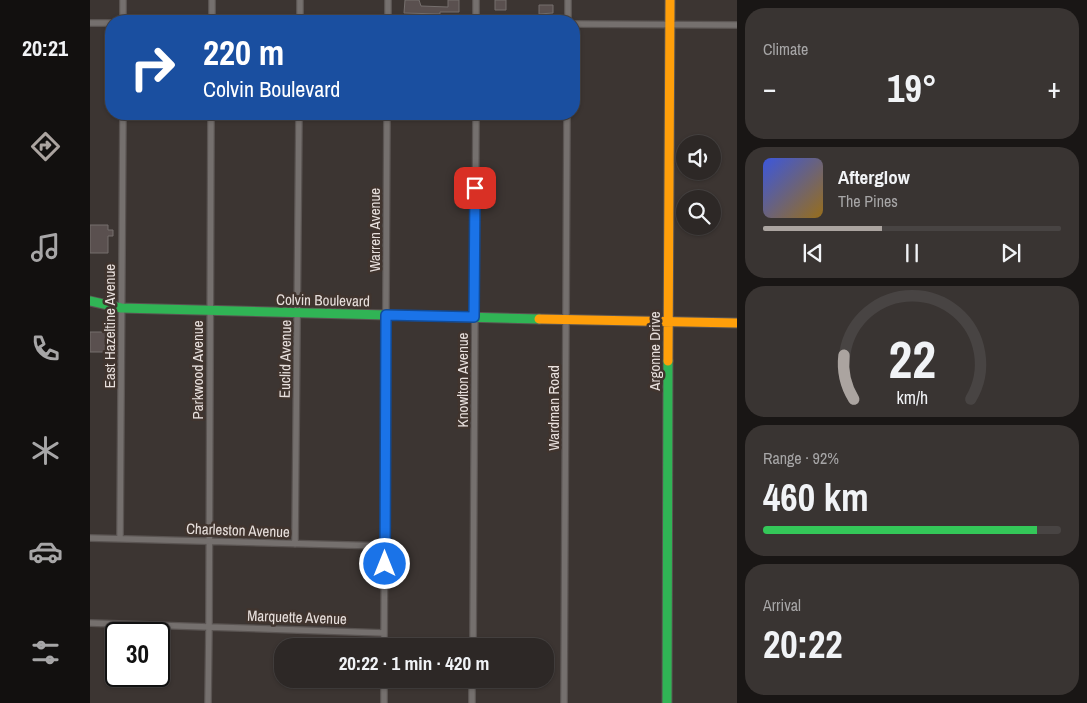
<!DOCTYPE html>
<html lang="en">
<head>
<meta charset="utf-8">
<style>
  body { margin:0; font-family:"Archivo Narrow",sans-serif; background:#393432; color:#f1f3f6; height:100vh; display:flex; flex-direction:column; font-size:19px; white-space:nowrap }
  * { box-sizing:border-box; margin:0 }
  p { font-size:16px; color:#a7a6a7 }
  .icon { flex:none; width:28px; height:28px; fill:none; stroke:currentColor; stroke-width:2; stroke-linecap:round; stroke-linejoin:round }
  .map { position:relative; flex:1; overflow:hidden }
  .panel { display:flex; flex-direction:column; gap:8px; padding:8px; background:#191615; width:350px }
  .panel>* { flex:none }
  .banner { position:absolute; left:15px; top:15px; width:475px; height:105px; border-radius:20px; box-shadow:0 1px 4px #0004,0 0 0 1px #484443; background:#1a4fa0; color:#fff; overflow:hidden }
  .fabs { position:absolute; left:586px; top:135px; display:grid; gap:10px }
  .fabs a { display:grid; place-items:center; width:45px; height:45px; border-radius:50%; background:#2d2826; box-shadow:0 1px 4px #0004,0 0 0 1px #484443; font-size:25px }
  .speed { position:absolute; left:15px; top:622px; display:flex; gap:10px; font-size:25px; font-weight:700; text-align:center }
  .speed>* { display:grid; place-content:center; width:65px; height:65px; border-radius:50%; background:#2d2826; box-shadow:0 1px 4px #0004,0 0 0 1px #484443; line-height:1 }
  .speed .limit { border:2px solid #111; border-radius:8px; background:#fff; color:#111 }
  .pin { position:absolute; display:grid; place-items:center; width:42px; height:42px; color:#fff; margin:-21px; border-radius:10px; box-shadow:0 2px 8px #0006 }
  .me { position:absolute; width:55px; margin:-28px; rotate:0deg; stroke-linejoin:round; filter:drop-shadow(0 0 4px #0008) }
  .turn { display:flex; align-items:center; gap:18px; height:105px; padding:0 15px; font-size:22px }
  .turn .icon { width:65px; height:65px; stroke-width:2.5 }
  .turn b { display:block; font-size:35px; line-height:42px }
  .big { font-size:38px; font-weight:700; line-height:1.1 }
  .panel .card { flex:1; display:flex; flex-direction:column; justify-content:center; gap:8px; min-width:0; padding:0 18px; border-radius:20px; background:#393432 }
  .panel .dial { align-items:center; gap:0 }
  .dial svg { height:130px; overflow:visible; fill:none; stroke:#484443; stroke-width:7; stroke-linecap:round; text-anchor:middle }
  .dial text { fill:#f1f3f6; stroke:none }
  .song { display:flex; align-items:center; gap:15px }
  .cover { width:60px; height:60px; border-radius:8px; background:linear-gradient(135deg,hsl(230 70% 55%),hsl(40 70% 35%)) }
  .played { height:5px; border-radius:2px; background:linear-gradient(90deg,#aba4a0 40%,#484443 40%) }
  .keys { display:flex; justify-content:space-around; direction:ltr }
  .heat { display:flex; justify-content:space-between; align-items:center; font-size:28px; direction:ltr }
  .charge { height:8px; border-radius:4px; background:linear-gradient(90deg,#34c759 92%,#484443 0) }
  .trip { position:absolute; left:184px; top:638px; width:280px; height:50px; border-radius:20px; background:#2d2826; box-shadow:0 1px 4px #0004,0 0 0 1px #484443; font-weight:700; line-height:50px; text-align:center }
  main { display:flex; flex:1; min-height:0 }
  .dock { display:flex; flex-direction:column; width:90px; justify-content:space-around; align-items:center; background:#12100f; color:#a7a6a7 }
  .dock .icon { width:35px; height:35px }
  .dock .current { color:#aba4a0 }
  .dock b { font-size:22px; color:#f1f3f6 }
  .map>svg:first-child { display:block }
</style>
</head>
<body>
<main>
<nav class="dock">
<b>20:21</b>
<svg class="icon current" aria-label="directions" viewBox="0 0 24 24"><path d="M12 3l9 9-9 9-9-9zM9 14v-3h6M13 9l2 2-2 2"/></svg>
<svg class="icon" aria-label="music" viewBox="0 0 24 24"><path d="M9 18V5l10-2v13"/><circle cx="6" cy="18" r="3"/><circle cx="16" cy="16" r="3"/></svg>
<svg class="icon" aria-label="phone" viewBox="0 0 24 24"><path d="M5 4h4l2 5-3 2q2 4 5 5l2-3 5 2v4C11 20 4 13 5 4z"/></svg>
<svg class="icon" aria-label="climate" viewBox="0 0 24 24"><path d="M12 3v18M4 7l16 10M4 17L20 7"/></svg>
<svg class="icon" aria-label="car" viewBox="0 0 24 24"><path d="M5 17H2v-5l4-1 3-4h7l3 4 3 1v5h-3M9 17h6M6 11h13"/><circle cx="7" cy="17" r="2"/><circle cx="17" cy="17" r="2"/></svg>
<svg class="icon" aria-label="filters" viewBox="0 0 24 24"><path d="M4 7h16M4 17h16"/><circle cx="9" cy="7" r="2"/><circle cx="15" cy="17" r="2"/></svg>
</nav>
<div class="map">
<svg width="647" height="703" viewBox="0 0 647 703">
  <rect width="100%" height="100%" fill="#3c3532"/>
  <path fill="#5a504f" stroke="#756f6d" d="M315,0H329L331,6L358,7V0H369V12H350V14L314,13Z
    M405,0H416V10H405Z
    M449,5H463V13L449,14Z
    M0,225H18V230H23V236H18V253H0Z
    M0,332H16L15,352H0Z"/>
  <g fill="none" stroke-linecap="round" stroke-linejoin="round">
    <g stroke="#5a5452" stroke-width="8">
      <path id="street" d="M33,21V0
        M122,21V0
        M210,21V0
        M298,21V0
        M386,21V0
        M478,21V0
        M0,23H21
        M484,24L647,25
        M121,114L119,627L294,633
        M0,538L295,546
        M30,539L33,114
        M205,544L209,114
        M0,623L119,627L118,703
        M294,646L297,114
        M383,646L386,114
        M294,703V679
        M382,703V679
        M474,703L477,114"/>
    </g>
    <g stroke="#5a5452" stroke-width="11">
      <path id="fast" d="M0,301L31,308L449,319
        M577,703L578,361"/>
    </g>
    <g stroke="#5a5452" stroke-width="11">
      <path id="slow" d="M449,319L647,323
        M578,361L580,0"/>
    </g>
    <use href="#street" stroke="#75706e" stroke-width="5.5"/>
    <use href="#fast" stroke="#30b455" stroke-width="9"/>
    <use href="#slow" stroke="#ff9f0a" stroke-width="9"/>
  </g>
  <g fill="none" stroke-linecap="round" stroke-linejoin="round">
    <g stroke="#114b97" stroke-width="12">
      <path id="route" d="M295,564L296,315L384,317L385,188"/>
    </g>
    <use href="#route" stroke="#1a73e8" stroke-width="9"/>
  </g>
  <g text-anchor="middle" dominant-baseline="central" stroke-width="5" stroke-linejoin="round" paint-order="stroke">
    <g font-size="15" fill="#e7dfdc" stroke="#40342e">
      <text transform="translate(284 230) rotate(-90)">Warren Avenue</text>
      <text transform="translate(233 300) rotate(1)">Colvin Boulevard</text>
      <text transform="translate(19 326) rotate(-90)">East Hazeltine Avenue</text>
      <text transform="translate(564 351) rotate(-90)">Argonne Drive</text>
      <text transform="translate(195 359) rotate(-89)">Euclid Avenue</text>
      <text transform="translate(107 370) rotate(-90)">Parkwood Avenue</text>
      <text transform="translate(372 380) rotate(-90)">Knowlton Avenue</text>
      <text transform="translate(463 408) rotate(-90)">Wardman Road</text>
      <text transform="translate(148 530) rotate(2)">Charleston Avenue</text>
      <text transform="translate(207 617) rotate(2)">Marquette Avenue</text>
    </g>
  </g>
</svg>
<div class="fabs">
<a><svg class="icon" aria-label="sound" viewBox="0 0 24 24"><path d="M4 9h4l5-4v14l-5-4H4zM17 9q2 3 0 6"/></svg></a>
<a><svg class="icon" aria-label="search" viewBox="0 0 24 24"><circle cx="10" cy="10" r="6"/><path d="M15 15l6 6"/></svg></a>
</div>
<div class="speed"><div class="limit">30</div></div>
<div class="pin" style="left:385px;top:188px;background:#d93025"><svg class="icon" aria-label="arrive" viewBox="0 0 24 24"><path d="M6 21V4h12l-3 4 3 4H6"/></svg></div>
<svg class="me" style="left:295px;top:564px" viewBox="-20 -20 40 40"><circle r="17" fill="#1a73e8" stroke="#fff" stroke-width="3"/><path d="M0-11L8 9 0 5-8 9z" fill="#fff"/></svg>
<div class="trip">20:22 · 1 min · 420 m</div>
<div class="banner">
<div class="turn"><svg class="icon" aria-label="right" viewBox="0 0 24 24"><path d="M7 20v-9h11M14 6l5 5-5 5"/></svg><div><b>220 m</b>Colvin Boulevard</div></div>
</div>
</div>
<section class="panel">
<div class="card"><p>Climate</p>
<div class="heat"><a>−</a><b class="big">19°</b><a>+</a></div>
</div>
<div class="card">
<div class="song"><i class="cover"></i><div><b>Afterglow</b><p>The Pines</p></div></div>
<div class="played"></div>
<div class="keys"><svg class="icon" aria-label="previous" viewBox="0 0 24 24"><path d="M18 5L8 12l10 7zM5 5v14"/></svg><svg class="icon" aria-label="pause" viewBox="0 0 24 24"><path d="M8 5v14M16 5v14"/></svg><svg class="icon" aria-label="next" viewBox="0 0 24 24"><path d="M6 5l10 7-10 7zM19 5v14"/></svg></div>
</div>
<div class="card dial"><svg viewBox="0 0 100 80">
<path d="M14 69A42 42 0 1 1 86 69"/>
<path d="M14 69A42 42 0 0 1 8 42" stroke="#aba4a0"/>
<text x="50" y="56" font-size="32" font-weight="700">22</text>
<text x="50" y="72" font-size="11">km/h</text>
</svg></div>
<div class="card"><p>Range · 92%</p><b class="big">460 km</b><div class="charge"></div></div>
<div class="card"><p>Arrival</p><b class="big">20:22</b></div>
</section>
</main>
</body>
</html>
